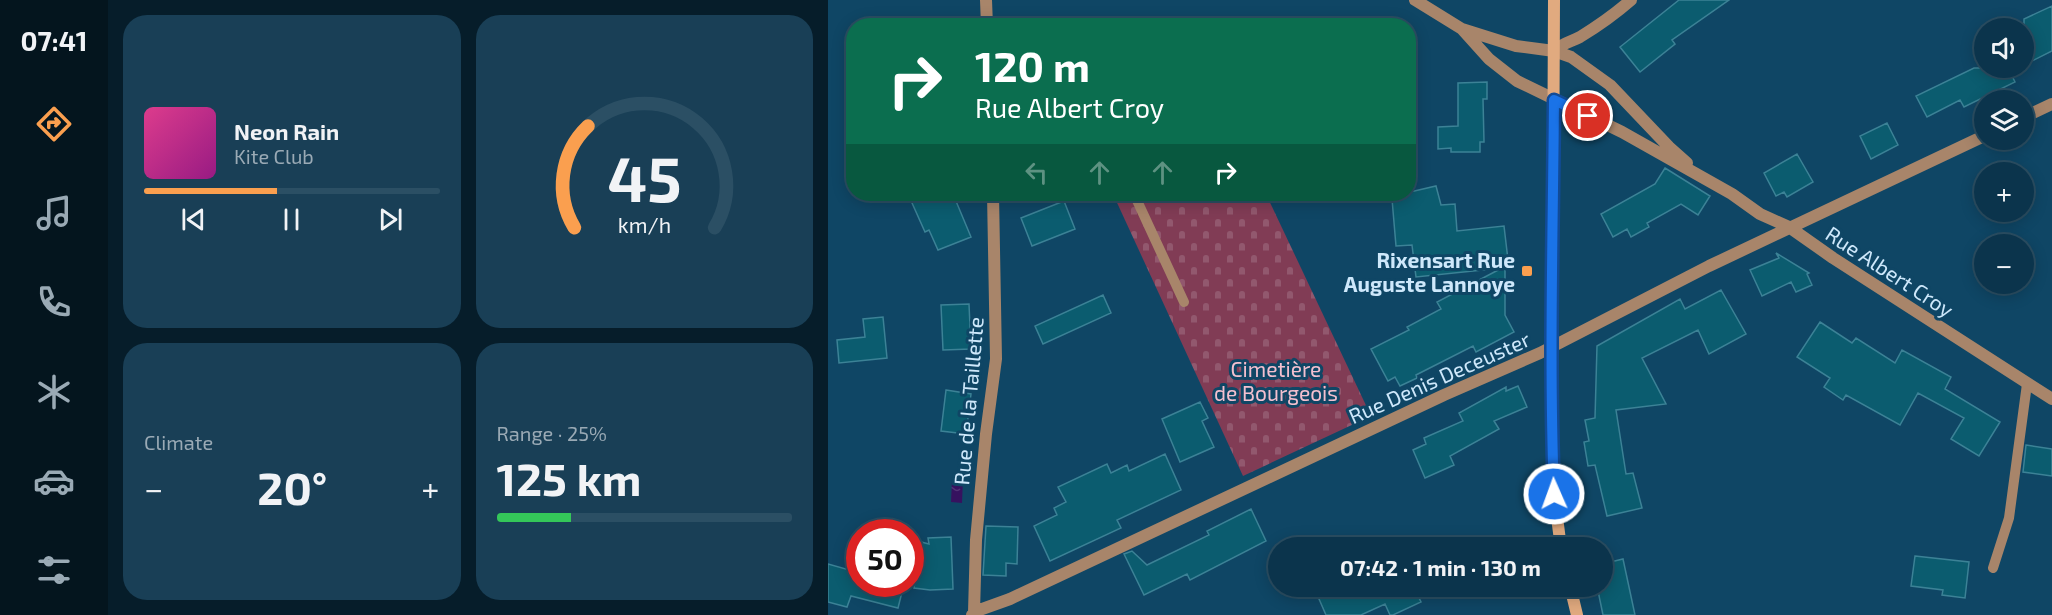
<!DOCTYPE html>
<html lang="en">
<head>
<meta charset="utf-8">
<style>
  body { margin:0; font-family:"Exo 2",sans-serif; background:#193f56; color:#f1f3f6; height:100vh; display:flex; flex-direction:column; font-size:22px; white-space:nowrap }
  * { box-sizing:border-box; margin:0 }
  p { font-size:20px; color:#9aaab5 }
  .icon { flex:none; width:33px; height:33px; fill:none; stroke:currentColor; stroke-width:2; stroke-linecap:round; stroke-linejoin:round }
  .map { position:relative; flex:1; overflow:hidden }
  .side { display:flex; flex-direction:column; gap:15px; padding:15px; background:#061d2a; width:720px }
  .side>* { flex:none }
  .banner { position:absolute; left:18px; top:18px; width:570px; height:183px; border-radius:24px; box-shadow:0 3px 15px #0003,0 0 0 2px #2b4f64; background:#0b6e4f; color:#fff; overflow:hidden }
  .tools { position:absolute; left:1146px; top:18px; display:grid; gap:12px }
  .tools a { display:grid; place-items:center; width:60px; height:60px; border-radius:50%; background:#0b344c; box-shadow:0 3px 15px #0003,0 0 0 2px #2b4f64; font-size:30px }
  .speed { position:absolute; left:18px; top:519px; display:flex; gap:12px; font-size:30px; font-weight:700; text-align:center }
  .speed>* { display:grid; place-content:center; width:78px; height:78px; border-radius:50%; background:#0b344c; box-shadow:0 3px 15px #0003,0 0 0 2px #2b4f64; line-height:1 }
  .speed .limit { border:9px solid #d22; background:#fff; color:#111 }
  .pin { position:absolute; display:grid; place-items:center; width:51px; height:51px; color:#fff; margin:-26px; border:3px solid #fff; border-radius:50%; box-shadow:0 2px 6px #0007 }
  .me { position:absolute; width:66px; margin:-33px; rotate:358deg; stroke-linejoin:round; filter:drop-shadow(0 0 4px #0008) }
  .turn { display:flex; align-items:center; gap:21px; height:126px; padding:0 30px; font-size:27px }
  .turn .icon { width:78px; height:78px; stroke-width:2.5 }
  .turn b { display:block; font-size:42px; line-height:51px }
  .lanes { display:flex; align-items:center; height:57px; padding:0 30px; background:#0003; justify-content:center; gap:30px; direction:ltr }
  .lanes .off { opacity:.35 }
  .big { font-size:45px; font-weight:700; line-height:1.1 }
  .side .tile { flex:1; display:flex; flex-direction:column; justify-content:center; gap:9px; min-width:0; padding:0 21px; border-radius:24px; background:#193f56 }
  .side .dial { align-items:center; gap:0 }
  .dial svg { height:156px; overflow:visible; fill:none; stroke:#2b4f64; stroke-width:7; stroke-linecap:round; text-anchor:middle }
  .dial text { fill:#f1f3f6; stroke:none }
  .song { display:flex; align-items:center; gap:18px }
  .cover { width:72px; height:72px; border-radius:9px; background:linear-gradient(135deg,hsl(330 70% 55%),hsl(310 70% 35%)) }
  .played { height:6px; border-radius:3px; background:linear-gradient(90deg,#fa9f4f 45%,#2b4f64 45%) }
  .keys { display:flex; justify-content:space-around; direction:ltr }
  .heat { display:flex; justify-content:space-between; align-items:center; font-size:33px; direction:ltr }
  .charge { height:9px; border-radius:4px; background:linear-gradient(90deg,#34c759 25%,#2b4f64 0) }
  .side .tiles { flex:1; display:grid; gap:15px; grid-template-columns:repeat(2,1fr) }
  .trip { position:absolute; left:440px; top:537px; width:345px; height:60px; border-radius:30px; background:#0b344c; box-shadow:0 3px 15px #0003,0 0 0 2px #2b4f64; font-weight:700; line-height:60px; text-align:center }
  main { display:flex; flex:1; min-height:0 }
  .tab-bar { display:flex; flex-direction:column; width:108px; justify-content:space-around; align-items:center; background:#04151e; color:#9aaab5 }
  .tab-bar .icon { width:42px; height:42px }
  .tab-bar .active { color:#fa9f4f }
  .tab-bar b { font-size:27px; color:#f1f3f6 }
  .map>svg:first-child { display:block }
</style>
</head>
<body>
<main>
<nav class="tab-bar">
<b>07:41</b>
<svg class="icon active" aria-label="directions" viewBox="0 0 24 24"><path d="M12 3l9 9-9 9-9-9zM9 14v-3h6M13 9l2 2-2 2"/></svg>
<svg class="icon" aria-label="music" viewBox="0 0 24 24"><path d="M9 18V5l10-2v13"/><circle cx="6" cy="18" r="3"/><circle cx="16" cy="16" r="3"/></svg>
<svg class="icon" aria-label="phone" viewBox="0 0 24 24"><path d="M5 4h4l2 5-3 2q2 4 5 5l2-3 5 2v4C11 20 4 13 5 4z"/></svg>
<svg class="icon" aria-label="climate" viewBox="0 0 24 24"><path d="M12 3v18M4 7l16 10M4 17L20 7"/></svg>
<svg class="icon" aria-label="car" viewBox="0 0 24 24"><path d="M5 17H2v-5l4-1 3-4h7l3 4 3 1v5h-3M9 17h6M6 11h13"/><circle cx="7" cy="17" r="2"/><circle cx="17" cy="17" r="2"/></svg>
<svg class="icon" aria-label="filters" viewBox="0 0 24 24"><path d="M4 7h16M4 17h16"/><circle cx="9" cy="7" r="2"/><circle cx="15" cy="17" r="2"/></svg>
</nav>
<section class="side">
<div class="tiles">
<div class="tile">
<div class="song"><i class="cover"></i><div><b>Neon Rain</b><p>Kite Club</p></div></div>
<div class="played"></div>
<div class="keys"><svg class="icon" aria-label="previous" viewBox="0 0 24 24"><path d="M18 5L8 12l10 7zM5 5v14"/></svg><svg class="icon" aria-label="pause" viewBox="0 0 24 24"><path d="M8 5v14M16 5v14"/></svg><svg class="icon" aria-label="next" viewBox="0 0 24 24"><path d="M6 5l10 7-10 7zM19 5v14"/></svg></div>
</div>
<div class="tile dial"><svg viewBox="0 0 100 80">
<path d="M14 69A42 42 0 1 1 86 69"/>
<path d="M14 69A42 42 0 0 1 21 17" stroke="#fa9f4f"/>
<text x="50" y="56" font-size="32" font-weight="700">45</text>
<text x="50" y="72" font-size="11">km/h</text>
</svg></div>
<div class="tile"><p>Climate</p>
<div class="heat"><a>−</a><b class="big">20°</b><a>+</a></div>
</div>
<div class="tile"><p>Range · 25%</p><b class="big">125 km</b><div class="charge"></div></div>
</div>
</section>
<div class="map">
<svg width="1224" height="615" viewBox="0 0 1224 615">
  <defs>
    <pattern id="cemetery-stones" width="16" height="16" patternUnits="userSpaceOnUse" patternTransform="scale(1.5)"><rect width="16" height="16" fill="#813c55"/><path d="M2 7V4a2 2 0 0 1 4 0v3zM10 15v-3a2 2 0 0 1 4 0v3z" fill="#92586e"/></pattern>
    <pattern id="water-ripples" width="26" height="14" patternUnits="userSpaceOnUse" patternTransform="scale(1.5)"><rect width="26" height="14" fill="#36125f"/><path d="M2 4q2-2 4 0t4 0M15 11q2-2 4 0t4 0" fill="none" stroke="#523477"/></pattern>
  </defs>
  <rect width="100%" height="100%" fill="#0f4665"/>
  <path fill="url(#cemetery-stones)" d="M285,194H438L543,416L415,476Z"/>
  <path fill="url(#water-ripples)" d="M124,479H135L134,503L123,502Z"/>
  <path fill="#0b5c6f" stroke="#3c8296" stroke-width="1.5" d="M851,0H901L844,40L847,44L812,72L792,47Z
    M1224,6V51L1196,65V19Z
    M1146,68H1180L1187,82L1136,107L1132,100L1099,117L1088,96Z
    M659,82V99H655L656,142H652V152H623V148L610,149V127L630,126V83Z
    M1059,123L1070,145L1043,159L1032,136Z
    M969,154L985,182L959,197L956,192L948,196L936,173Z
    M837,168L882,196L870,215L853,204L819,223L821,227L803,237L799,229L785,237L773,214L827,184Z
    M608,186L613,205L627,204L629,231L676,226L680,260H677V315L686,332L648,352L645,346L588,375L589,378L572,386L567,377L560,381L543,349L581,330L579,327L613,309L609,302L674,268L588,277L584,245L568,246L564,199L570,198L569,195Z
    M80,194H125L143,237L110,250L101,230L97,232Z
    M236,201L247,229L204,246L193,218Z
    M948,253L981,273L979,274L984,285L968,292L963,282L934,296L922,270L951,258Z
    M893,290L918,334L881,354L870,330L814,358L838,404L788,410L798,474L805,473L814,508L779,516L767,465L760,466L756,442L761,441L757,420L767,418L769,346L852,299L857,309Z
    M275,295L283,313L215,344L207,326Z
    M141,304L143,349L115,350L113,305Z
    M55,317L59,358L11,363L9,340L37,337L35,319Z
    M992,322L1024,343L1028,338L1067,363L1074,350L1123,377L1117,389L1172,422L1151,456L1123,439L1136,418L1090,393L1072,425L1018,395L1015,400L996,387L1002,378L969,357Z
    M690,386L699,407L666,421L671,429L622,456L626,465L597,478L585,450L598,444L596,438L635,421L631,413L678,387V391Z
    M118,390L143,394L138,434L113,431Z
    M372,402L380,418L374,421L386,447L352,462L334,419Z
    M1198,445L1224,449V476L1195,472Z
    M337,454L353,490L289,520L293,528L222,561L206,526L229,515L226,508L238,502L230,487L279,464L283,473L299,465L301,471Z
    M423,509L438,541L362,580L359,574L316,595L296,554L304,551L319,565L381,535L379,531Z
    M158,526L190,527L189,564L178,563V576L155,575Z
    M123,537L125,589L102,590L86,588L93,542L101,544L100,538Z
    M1087,556L1141,562L1137,598L1114,595L1115,590L1083,586Z
    M795,559L807,615H775L769,586H774V564Z
    M0,564L32,573V584H76L70,608L23,596L19,607L0,602Z
    M501,586H595L587,590L593,602L565,615H562L557,604L533,615H498L488,592Z"/>
  <g fill="none" stroke-linecap="round" stroke-linejoin="round">
    <path stroke="#a8856a" stroke-width="10" d="M306,194L356,302
      M1165,568L1181,518L1199,384"/>
    <path stroke="#a8856a" stroke-width="12" d="M158,0L159,26
      M587,0L634,29L688,46L726,51L743,57L782,85L841,147L859,163
      M634,29L661,59L689,81L794,132L904,194L932,214L961,227L1005,258L1224,399
      M726,51C734,43 743,42 752,37C770,26 787,14 803,0
      M1196,117L1224,104
      M146,612L148,540L158,434L168,359L165,194
      M144,615L146,612L182,599L616,395L712,353L881,266L1156,136"/>
    <path stroke="#e1aa7f" stroke-width="12" d="M726,0L724,442L726,494L733,548
      M742,586L749,615"/>
  </g>
  <g fill="none" stroke-linecap="round" stroke-linejoin="round">
    <g stroke="#114b97" stroke-width="15">
      <path id="route" d="M726,494C721,363 725,231 726,100L760,116"/>
    </g>
    <use href="#route" stroke="#1a73e8" stroke-width="10"/>
  </g>
  <rect fill="#fa9f4f" stroke="#0f4665" stroke-width="2" x="693" y="265" width="12" height="12" rx="3"/>
  <g text-anchor="middle" dominant-baseline="central" stroke-width="6" stroke-linejoin="round" paint-order="stroke">
    <g font-size="21" font-weight="bold" fill="#cee8fb" stroke="#0f4665" text-anchor="end">
      <text x="687" y="259">Rixensart Rue<tspan x="687" dy="24">Auguste Lannoye</tspan></text>
    </g>
    <g font-size="21" fill="#cee8fb" stroke="#0f4665">
      <text transform="translate(1062 271) rotate(33)">Rue Albert Croy</text>
      <text transform="translate(611 377) rotate(-24)">Rue Denis Deceuster</text>
      <text transform="translate(140 401) rotate(-85)">Rue de la Taillette</text>
    </g>
    <g font-size="21" fill="#f4c0cf" stroke="#0f4665">
      <text x="448" y="368">Cimetière<tspan x="448" dy="24">de Bourgeois</tspan></text>
    </g>
  </g>
</svg>
<div class="tools">
<a><svg class="icon" aria-label="sound" viewBox="0 0 24 24"><path d="M4 9h4l5-4v14l-5-4H4zM17 9q2 3 0 6"/></svg></a>
<a><svg class="icon" aria-label="layers" viewBox="0 0 24 24"><path d="M12 4l9 5-9 5-9-5zM3 14l9 5 9-5"/></svg></a>
<a>+</a>
<a>−</a>
</div>
<div class="speed"><div class="limit">50</div></div>
<div class="pin" style="left:760px;top:116px;background:#d93025"><svg class="icon" aria-label="arrive" viewBox="0 0 24 24"><path d="M6 21V4h12l-3 4 3 4H6"/></svg></div>
<svg class="me" style="left:726px;top:494px" viewBox="-20 -20 40 40"><circle r="17" fill="#1a73e8" stroke="#fff" stroke-width="3"/><path d="M0-11L8 9 0 5-8 9z" fill="#fff"/></svg>
<div class="trip">07:42 · 1 min · 130 m</div>
<div class="banner">
<div class="turn"><svg class="icon" aria-label="right" viewBox="0 0 24 24"><path d="M7 20v-9h11M14 6l5 5-5 5"/></svg><div><b>120 m</b>Rue Albert Croy</div></div>
<div class="lanes"><svg class="icon off" aria-label="left" viewBox="0 0 24 24"><path d="M17 20v-9H6M10 6l-5 5 5 5"/></svg><svg class="icon off" aria-label="ahead" viewBox="0 0 24 24"><path d="M12 20V5M6 11l6-6 6 6"/></svg><svg class="icon off" aria-label="ahead" viewBox="0 0 24 24"><path d="M12 20V5M6 11l6-6 6 6"/></svg><svg class="icon" aria-label="right" viewBox="0 0 24 24"><path d="M7 20v-9h11M14 6l5 5-5 5"/></svg></div>
</div>
</div>
</main>
</body>
</html>
